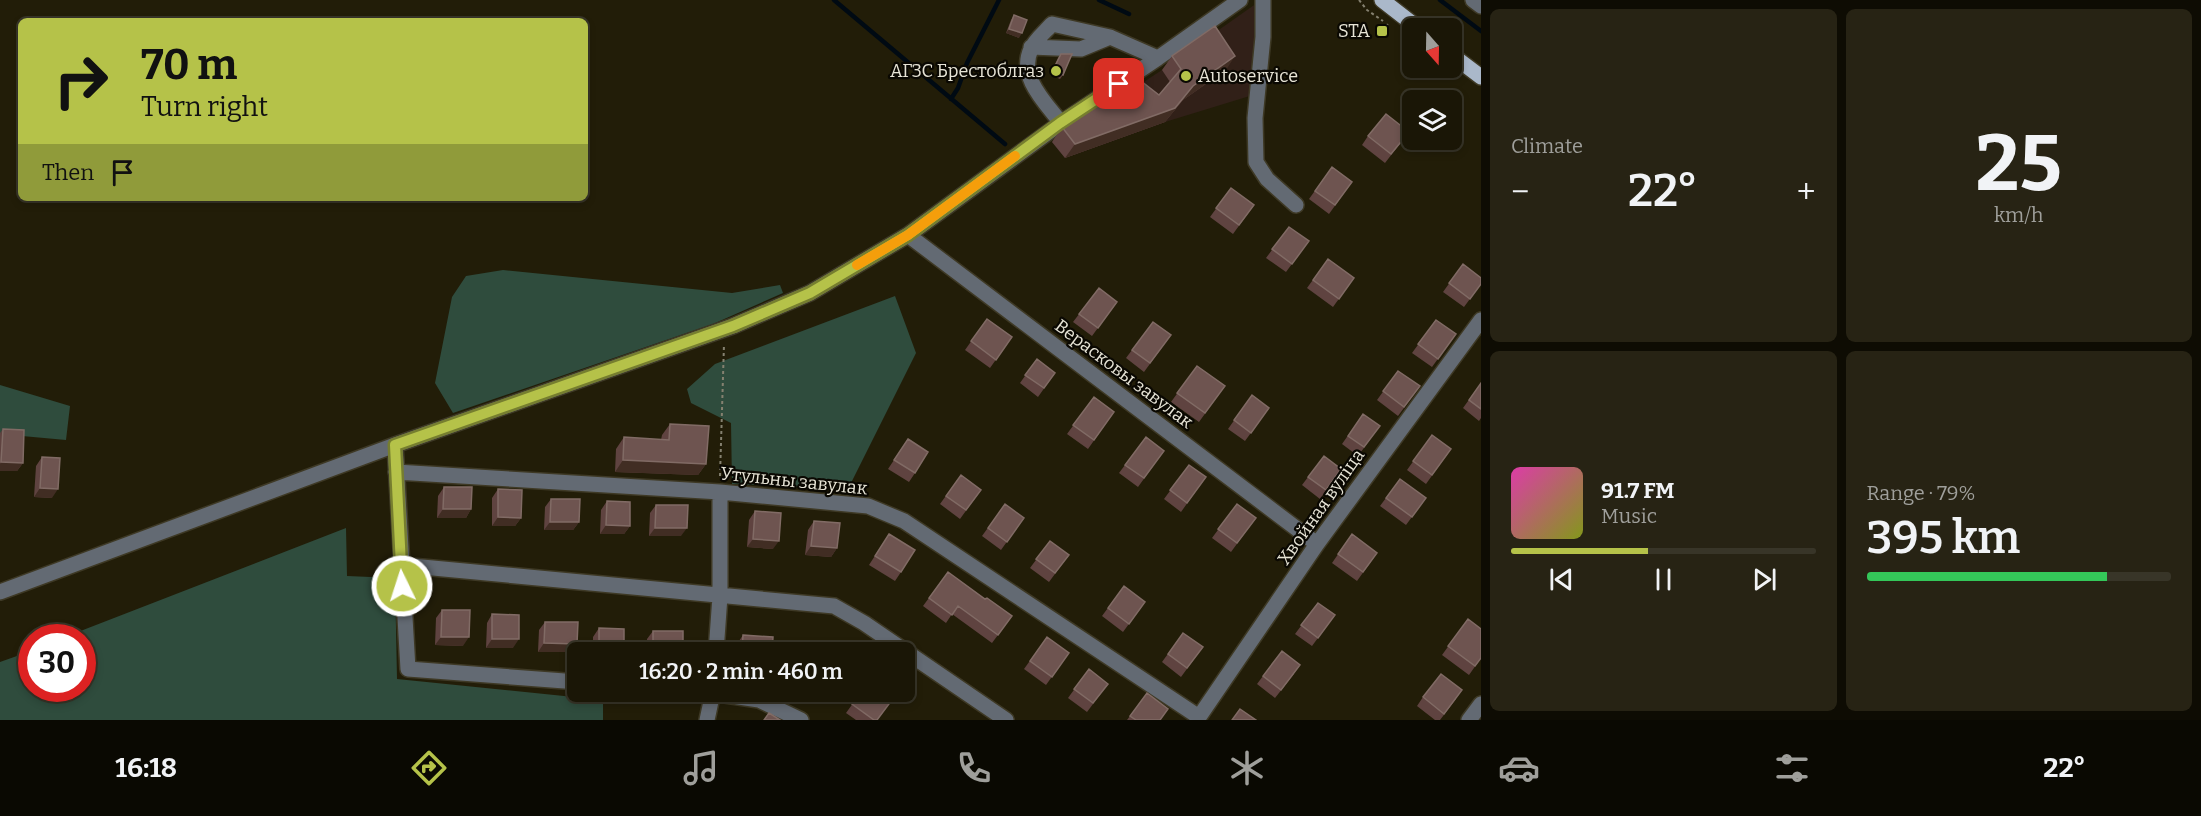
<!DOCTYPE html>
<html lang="en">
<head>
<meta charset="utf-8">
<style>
  body { margin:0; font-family:Bitter,serif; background:#272314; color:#f1f3f6; height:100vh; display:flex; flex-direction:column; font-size:22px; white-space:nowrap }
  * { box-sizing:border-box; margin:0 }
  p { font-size:20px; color:#9f9f9b }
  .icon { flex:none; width:33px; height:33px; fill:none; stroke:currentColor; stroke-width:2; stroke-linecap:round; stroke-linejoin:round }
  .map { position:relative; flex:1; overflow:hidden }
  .sheet { display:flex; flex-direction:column; gap:9px; padding:9px; background:#0e0c03; width:720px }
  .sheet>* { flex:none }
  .hud { position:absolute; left:18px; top:18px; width:570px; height:183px; border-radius:9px; box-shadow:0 3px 9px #0003,0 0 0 2px #383528; background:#b5c249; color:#111; overflow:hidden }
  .needle { width:39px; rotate:160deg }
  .tools { position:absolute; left:1402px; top:18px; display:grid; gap:12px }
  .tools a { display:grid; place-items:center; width:60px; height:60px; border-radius:9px; background:#1a1606; box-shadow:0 3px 9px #0003,0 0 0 2px #383528; font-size:30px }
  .speed { position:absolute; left:18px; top:624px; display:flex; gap:12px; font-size:30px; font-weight:700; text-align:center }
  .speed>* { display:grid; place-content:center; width:78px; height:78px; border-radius:50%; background:#1a1606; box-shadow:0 3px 9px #0003,0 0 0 2px #383528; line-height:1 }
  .speed .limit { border:9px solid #d22; background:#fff; color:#111 }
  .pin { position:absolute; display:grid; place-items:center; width:51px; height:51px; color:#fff; margin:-26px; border-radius:12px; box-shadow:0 3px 9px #0006 }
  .me { position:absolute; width:66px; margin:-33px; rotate:356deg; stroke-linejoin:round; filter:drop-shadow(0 0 4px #0008) }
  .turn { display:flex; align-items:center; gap:21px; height:126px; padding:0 24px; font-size:27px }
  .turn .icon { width:78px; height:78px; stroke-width:2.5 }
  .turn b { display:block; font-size:42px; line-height:51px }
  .then { display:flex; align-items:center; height:57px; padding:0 24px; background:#0003; gap:12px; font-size:22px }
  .big { font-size:45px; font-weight:600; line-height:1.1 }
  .sheet .tile { flex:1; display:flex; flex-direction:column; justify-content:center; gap:9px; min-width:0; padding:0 21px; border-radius:9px; background:#272314 }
  .sheet .dial { align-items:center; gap:0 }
  .dial b { font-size:78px; line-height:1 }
  .song { display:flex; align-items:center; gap:18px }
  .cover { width:72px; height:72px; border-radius:9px; background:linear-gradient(135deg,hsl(320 70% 55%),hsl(70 70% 35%)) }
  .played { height:6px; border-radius:3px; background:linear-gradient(90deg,#b5c249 45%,#383528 45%) }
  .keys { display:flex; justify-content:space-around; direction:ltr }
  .heat { display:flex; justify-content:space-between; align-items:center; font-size:33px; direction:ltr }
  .charge { height:9px; border-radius:4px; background:linear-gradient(90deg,#34c759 79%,#383528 0) }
  .sheet .tiles { flex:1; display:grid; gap:9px; grid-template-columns:repeat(2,1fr) }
  .trip { position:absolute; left:567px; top:642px; width:348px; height:60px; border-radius:9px; background:#1a1606; box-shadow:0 3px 9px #0003,0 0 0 2px #383528; font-weight:600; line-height:60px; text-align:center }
  .tab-bar { display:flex; height:96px; justify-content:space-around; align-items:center; background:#0a0902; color:#9f9f9b }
  .tab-bar .icon { width:42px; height:42px }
  .tab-bar .current { color:#b5c249 }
  .tab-bar b { font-size:27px; color:#f1f3f6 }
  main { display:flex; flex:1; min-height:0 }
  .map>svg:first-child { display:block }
</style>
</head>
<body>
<main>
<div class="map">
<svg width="1481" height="720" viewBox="0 0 1481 720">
  <rect width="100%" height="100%" fill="#221d08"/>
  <path fill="#312018" d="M1257,3L1253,95L1165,122L1065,158L1052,142L1162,70Z"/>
  <path fill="#2f4c3d" d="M503,270L732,293L780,285L783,293L713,324L453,413L435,383L452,297L466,276Z
    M895,296L916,353L848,489L732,484L731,423L691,403L687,389L715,364Z
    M0,385L70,406L66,440L0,434Z
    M346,528L347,576L395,578L397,679L603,700V720H0V662L31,651L32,688H82V638L65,637Z"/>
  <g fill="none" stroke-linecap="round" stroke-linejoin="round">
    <path stroke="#000a13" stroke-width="4.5" d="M834,0L1005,144
      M1099,0L1129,14
      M1440,0L1481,31
      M951,99L958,88L967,63L999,0"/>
    <g stroke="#3e3925" stroke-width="18">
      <path id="minor" d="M1263,0V37L1255,118L1256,162L1267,179L1296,205
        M1473,0L1481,6
        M1031,47L1081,49L1110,37
        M1061,123C1045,102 1018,77 1031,49C1035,40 1046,31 1052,24L1110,37L1158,58
        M908,235L1317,544
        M395,445L408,669L578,682
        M396,472L720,492L868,506L904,521L1199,717
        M401,565L834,606L864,623L1006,720
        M0,592L395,445L733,326L810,293L908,235L1061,123L1158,58L1240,0
        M716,652L720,596V492
        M705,692L759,700L801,720
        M707,720L713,692
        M1197,720L1317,544L1481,320
        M1469,720L1481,704"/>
    </g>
    <g stroke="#3e3925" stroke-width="18">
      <path id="major" d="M1382,0L1418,28
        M1452,55L1481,77"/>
    </g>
    <path stroke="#858170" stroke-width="2" stroke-dasharray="3 3" stroke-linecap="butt" d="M1359,0L1367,10L1383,21
      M1382,31L1388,24
      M720,476L724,344"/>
    <use href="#minor" stroke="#636a73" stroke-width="15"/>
    <use href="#major" stroke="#aab8ca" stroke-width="15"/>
  </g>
  <path fill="#5f4340" d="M1014,15L1019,38L1006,33L1011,20Z
    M1061,54L1063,75L1060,79L1050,75L1058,58Z
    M1172,56L1226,70L1183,100L1165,122L1065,158L1052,142L1062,127L1159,95L1170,82L1162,70Z
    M1409,132L1385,163L1362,145L1368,136Z
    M1332,167L1352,182L1329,214L1309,199Z
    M1231,188L1254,205L1233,234L1210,217Z
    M1289,227L1309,241L1286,272L1266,258Z
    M1328,259L1354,278L1333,307L1307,288Z
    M1463,264L1481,284L1464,307L1443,292Z
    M1099,288L1117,302L1092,336L1073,322Z
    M987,319L1012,337L990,368L965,350Z
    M1436,320L1456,334L1432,367L1412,353Z
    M1153,322L1171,335L1144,372L1126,358Z
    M1037,359L1055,373L1038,397L1020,383Z
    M1197,366L1225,386L1199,422L1171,402Z
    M1398,371L1420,386L1398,416L1377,400Z
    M1481,383V418L1479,421L1463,408Z
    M1252,395L1269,408L1245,441L1228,429Z
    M1094,397L1114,412L1088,449L1067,434Z
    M1363,414L1380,426L1358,456L1342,444Z
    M670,424L706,464L698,475L615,472L616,449L624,437L661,440L662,435Z
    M3,429L23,463L17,471H0V433Z
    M1432,435L1451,449L1426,484L1407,470Z
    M1146,437L1164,451L1138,487L1119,473Z
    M908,439L915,473L909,482L888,469Z
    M1324,456L1341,469L1320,499L1302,485Z
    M42,457L52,498L34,497L36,466Z
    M1189,465L1206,477L1181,512L1164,499Z
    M961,475L981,490L960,519L940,504Z
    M1400,479L1426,498L1406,525L1380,506Z
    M444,487L471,509L466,518H437L438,496Z
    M498,489L521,518L515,526H492V498Z
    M551,499L579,522L573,530H544L545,507Z
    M607,501L630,526L624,534H600L601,510Z
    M1005,504L1024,518L1001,550L982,536Z
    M1237,504L1256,518L1231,552L1212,538Z
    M656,505L681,536H649L650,513Z
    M755,511L773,549L747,547L749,520Z
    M814,521L837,548L831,557L805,555L808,530Z
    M889,534L901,572L895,581L869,565Z
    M1352,534L1377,553L1357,581L1332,563Z
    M1050,541L1069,555L1049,582L1030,568Z
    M948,572L985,599L1012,616L992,643L952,614L946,623L923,606Z
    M1124,586L1145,602L1123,632L1102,616Z
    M1318,603L1335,615L1312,646L1295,634Z
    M442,610L463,646L435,645L436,618Z
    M492,614L513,648H486L487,623Z
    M1468,619L1481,658L1469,675L1442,655Z
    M545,622L571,652H538L539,630Z
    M599,628L624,652H593V637Z
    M653,631L683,651L682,652H647V639Z
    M1183,633L1203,647L1181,677L1162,662Z
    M743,635L772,652H736L737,644Z
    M1047,637L1069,653L1046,685L1024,669Z
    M1089,669L1108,684L1087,712L1068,698Z
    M1294,674L1275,698L1257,684L1263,676Z
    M819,692H831L827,697Z
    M861,692L878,720H856L846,713Z
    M1147,693L1161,720H1127Z
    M1423,697L1456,699L1440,720H1435L1417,706Z"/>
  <path fill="#412d23" d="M1009,29L1022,33L1019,38L1006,33Z
    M1235,56L1226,70L1183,100L1165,122L1065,158L1075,144L1193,86Z
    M623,460L706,464L698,475L615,472Z
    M1,462L23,463L17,471H0V464Z
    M40,488L58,489L52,498L34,497Z
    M443,509H471L466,518H437Z
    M498,517L521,518L515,526H492Z
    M550,522H579L573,530H544Z
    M606,525L630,526L624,534H600Z
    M655,528H687L681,536H649Z
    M753,539L779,541L773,549L747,547Z
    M811,546L837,548L831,557L805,555Z
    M441,637H469L463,646L435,645Z
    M492,639H519L513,648H486Z
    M544,643L577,644L571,652H538Z
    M653,651H683L682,652H652Z"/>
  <path fill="#6e5450" stroke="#816b65" stroke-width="1.5" d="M1014,15L1027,20L1022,33L1009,29Z
    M1215,26L1235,56L1193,86L1175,108L1075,144L1062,127L1137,78L1159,95L1181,69L1172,56Z
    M1061,54H1072L1063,75L1053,70Z
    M1386,114L1409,132L1391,154L1368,136Z
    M1332,167L1352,182L1335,205L1315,191Z
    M1231,188L1254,205L1239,225L1216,208Z
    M1289,227L1309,241L1292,264L1272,249Z
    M1328,259L1354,278L1339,299L1313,280Z
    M1463,264L1481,278V284L1470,299L1449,283Z
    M1099,288L1117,302L1098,328L1079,314Z
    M987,319L1012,337L996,360L971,341Z
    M1436,320L1456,334L1438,359L1418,344Z
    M1153,322L1171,335L1150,363L1132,350Z
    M1037,359L1055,373L1044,388L1025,375Z
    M1197,366L1225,386L1205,413L1177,393Z
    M1398,371L1420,386L1404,407L1383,391Z
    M1481,383V409L1469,400Z
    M1252,395L1269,408L1251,433L1234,420Z
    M1094,397L1114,412L1094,440L1073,425Z
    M1363,414L1380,426L1364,447L1348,436Z
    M670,424L709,426L706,464L623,460L624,437L669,440Z
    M3,429L24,430L23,463L1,462Z
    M1432,435L1451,449L1432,475L1413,461Z
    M1146,437L1164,451L1144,478L1125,465Z
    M908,439L928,452L915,473L894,460Z
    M1324,456L1341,469L1326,490L1308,477Z
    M42,457L60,458L58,489L40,488Z
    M1189,465L1206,477L1187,503L1170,490Z
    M961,475L981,490L966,510L946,496Z
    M1400,479L1426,498L1412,517L1386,498Z
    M444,487H472L471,509H443Z
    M498,489L522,490L521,518L498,517Z
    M551,499H580L579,522H550Z
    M607,501L630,502V526L606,525Z
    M1005,504L1024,518L1007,542L988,528Z
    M1237,504L1256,518L1237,543L1218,529Z
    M656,505H688L687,528H655Z
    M755,511L781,513L779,541L753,539Z
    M814,521L840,523L837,548L811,546Z
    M889,534L915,550L901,572L875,556Z
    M1352,534L1377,553L1363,572L1338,554Z
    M1050,541L1069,555L1055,573L1036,559Z
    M948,572L985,599L987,598L1012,616L998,635L958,606L952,615L929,598Z
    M1124,586L1145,602L1129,624L1108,608Z
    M1318,603L1335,615L1318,638L1301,625Z
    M442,610H470L469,637H441Z
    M492,614L519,615V639H492Z
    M1468,619L1481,629V658L1475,666L1448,646Z
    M545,622H578L577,644L544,643Z
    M599,628L624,629V652H599Z
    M653,631H683V651H653Z
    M1183,633L1203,647L1187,668L1168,654Z
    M743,635L773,637L772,652L742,651Z
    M1047,637L1069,653L1052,677L1030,661Z
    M820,649L826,652H817Z
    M1282,651L1300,665L1281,690L1263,676Z
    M1089,669L1108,684L1093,703L1074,689Z
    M1441,674L1462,690L1444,714L1423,697Z
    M861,692H873L889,704L877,720H874L852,704Z
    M1147,693L1168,709L1160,720H1136L1130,716Z
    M1240,709L1256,720H1232Z
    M769,713L780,720H764Z"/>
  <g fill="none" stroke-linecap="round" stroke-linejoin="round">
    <g stroke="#767e2f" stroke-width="15">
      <path id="route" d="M402,586L395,445L733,326L810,293L908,235L1060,123L1119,84"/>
    </g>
    <use href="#route" stroke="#b5c249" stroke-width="10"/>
    <path stroke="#f59e0b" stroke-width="10" d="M857,265L908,235L1015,156"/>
  </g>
  <g fill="#b5c249" stroke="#0a0802" stroke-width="2">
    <rect x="1376" y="25" width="12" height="12" rx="3"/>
    <circle cx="1056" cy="71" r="6"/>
    <circle cx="1186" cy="76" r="6"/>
  </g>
  <g text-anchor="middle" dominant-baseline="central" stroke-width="4.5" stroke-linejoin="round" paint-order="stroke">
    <g font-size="18" fill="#e7e4d6" stroke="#0a0802" text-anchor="end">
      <text x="1370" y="31">STA</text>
      <text x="1044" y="71">АГЗС Брестоблгаз</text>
      <text x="1198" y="76" text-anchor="start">Autoservice</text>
    </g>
    <g font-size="18" fill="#e7e4d6" stroke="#0a0802">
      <text transform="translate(1124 374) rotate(37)">Верасковы завулак</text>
      <text transform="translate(794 481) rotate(6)">Утульны завулак</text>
      <text transform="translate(1321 507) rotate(-55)">Хвойная вуліца</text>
    </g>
  </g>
</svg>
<div class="tools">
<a><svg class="needle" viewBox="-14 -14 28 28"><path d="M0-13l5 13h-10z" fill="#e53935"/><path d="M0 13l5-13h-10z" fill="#9f9f9b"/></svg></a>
<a><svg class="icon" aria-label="layers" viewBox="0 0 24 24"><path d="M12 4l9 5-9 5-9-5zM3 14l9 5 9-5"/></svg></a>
</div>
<div class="speed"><div class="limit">30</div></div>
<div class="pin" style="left:1119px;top:84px;background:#d93025"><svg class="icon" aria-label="arrive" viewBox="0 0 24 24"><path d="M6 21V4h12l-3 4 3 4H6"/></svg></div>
<svg class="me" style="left:402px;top:586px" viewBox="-20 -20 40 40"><circle r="17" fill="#b5c249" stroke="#fff" stroke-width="3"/><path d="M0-11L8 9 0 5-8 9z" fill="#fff"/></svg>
<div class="trip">16:20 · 2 min · 460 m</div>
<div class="hud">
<div class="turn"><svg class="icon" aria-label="right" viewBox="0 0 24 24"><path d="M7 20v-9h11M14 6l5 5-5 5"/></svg><div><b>70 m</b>Turn right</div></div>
<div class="then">Then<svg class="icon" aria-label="arrive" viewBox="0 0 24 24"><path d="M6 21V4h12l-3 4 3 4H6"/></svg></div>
</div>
</div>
<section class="sheet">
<div class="tiles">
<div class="tile"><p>Climate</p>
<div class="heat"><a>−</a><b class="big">22°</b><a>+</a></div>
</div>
<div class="tile dial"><b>25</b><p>km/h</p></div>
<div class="tile">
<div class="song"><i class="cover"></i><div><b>91.7 FM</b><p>Music</p></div></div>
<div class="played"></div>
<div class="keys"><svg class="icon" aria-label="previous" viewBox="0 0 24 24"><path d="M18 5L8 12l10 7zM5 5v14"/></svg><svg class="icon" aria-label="pause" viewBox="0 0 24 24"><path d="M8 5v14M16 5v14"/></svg><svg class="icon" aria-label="next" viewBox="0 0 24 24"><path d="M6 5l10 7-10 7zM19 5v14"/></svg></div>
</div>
<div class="tile"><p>Range · 79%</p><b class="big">395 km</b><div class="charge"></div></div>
</div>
</section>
</main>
<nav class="tab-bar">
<b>16:18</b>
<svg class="icon current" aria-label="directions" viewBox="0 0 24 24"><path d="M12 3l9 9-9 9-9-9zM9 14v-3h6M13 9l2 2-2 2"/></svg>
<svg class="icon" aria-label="music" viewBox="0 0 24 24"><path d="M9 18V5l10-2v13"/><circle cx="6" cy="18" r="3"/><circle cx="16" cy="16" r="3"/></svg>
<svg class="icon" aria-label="phone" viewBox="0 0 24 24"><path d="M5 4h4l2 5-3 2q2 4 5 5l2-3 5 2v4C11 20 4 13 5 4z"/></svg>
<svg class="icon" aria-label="climate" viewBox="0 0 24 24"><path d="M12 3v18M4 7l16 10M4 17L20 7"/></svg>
<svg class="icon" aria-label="car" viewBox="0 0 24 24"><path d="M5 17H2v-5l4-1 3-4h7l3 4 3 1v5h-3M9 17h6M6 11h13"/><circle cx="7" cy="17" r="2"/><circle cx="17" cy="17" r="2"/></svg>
<svg class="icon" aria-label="filters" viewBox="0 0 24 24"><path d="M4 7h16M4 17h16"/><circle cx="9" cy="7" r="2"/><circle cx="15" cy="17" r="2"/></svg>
<b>22°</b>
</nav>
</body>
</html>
